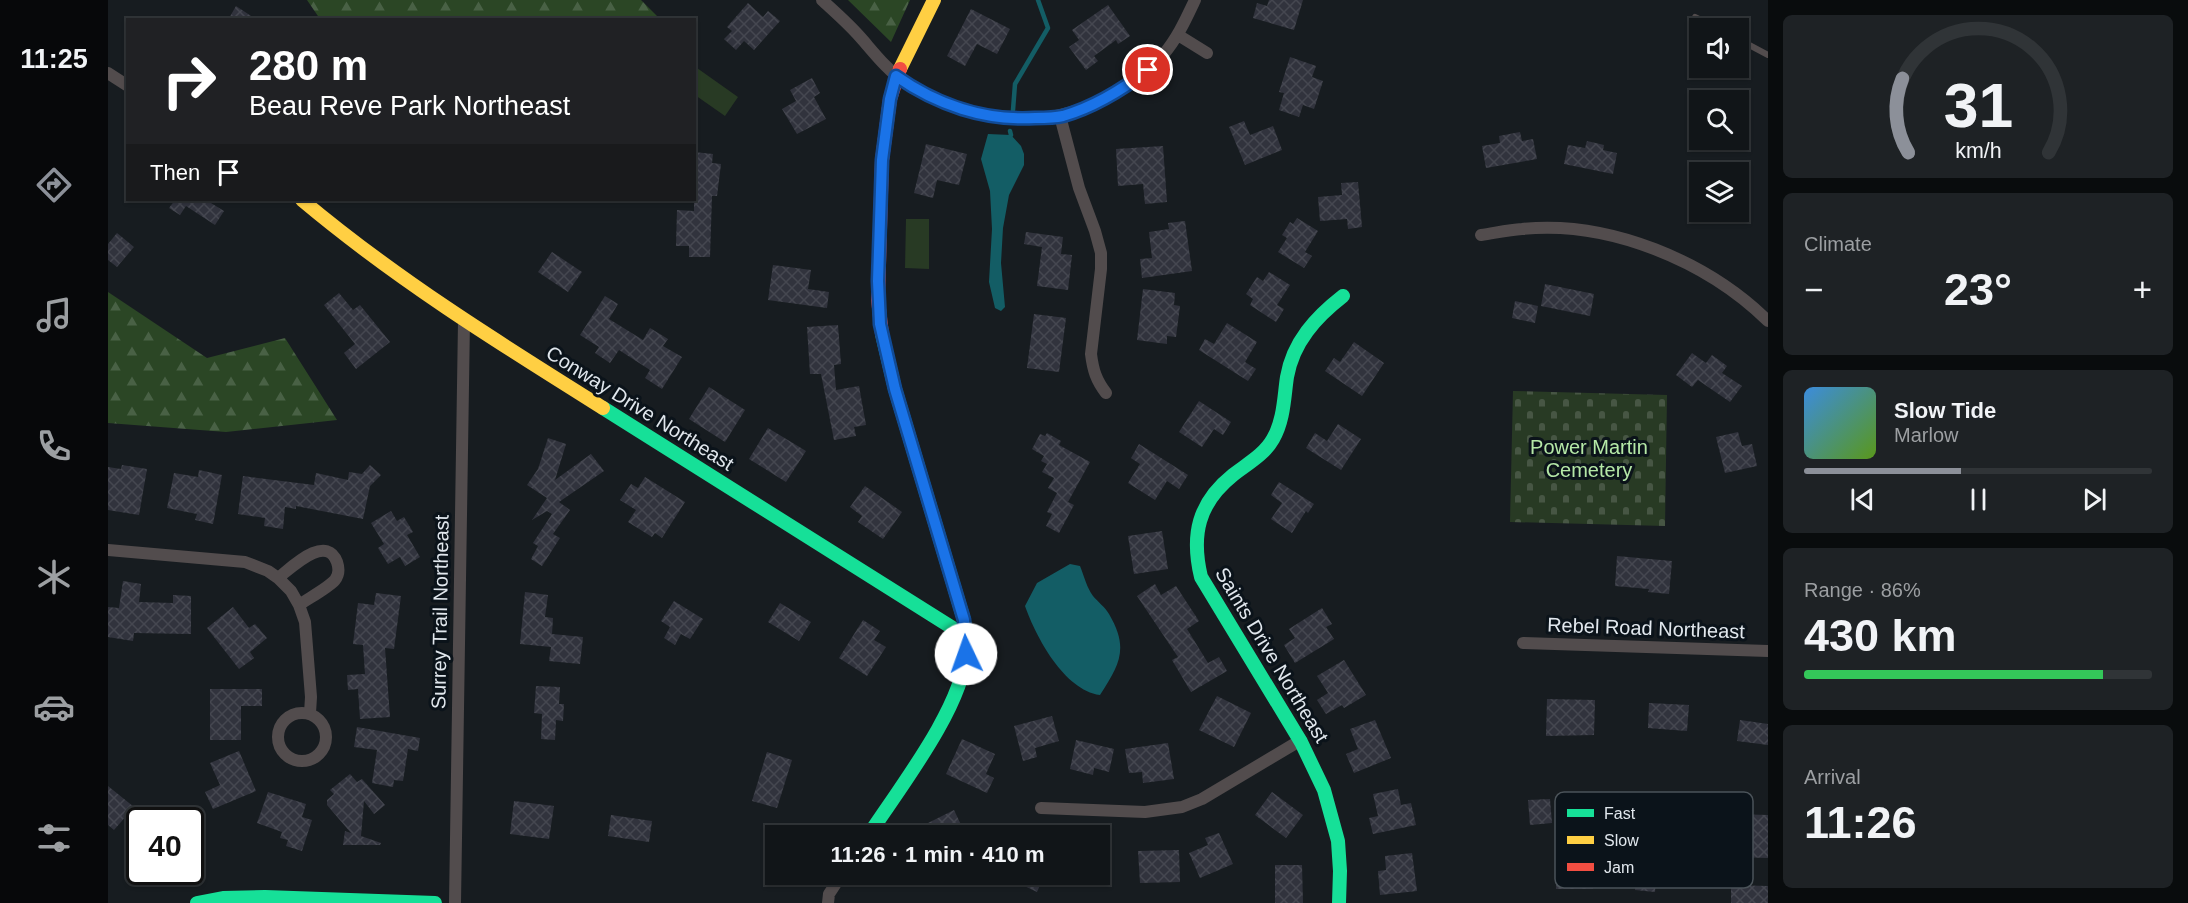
<!DOCTYPE html>
<html lang="en">
<head>
<meta charset="utf-8">
<style>
  body { margin:0; font-family:Helvetica,sans-serif; background:#1e2225; color:#f1f3f6; height:100vh; display:flex; flex-direction:column; font-size:22px; white-space:nowrap }
  * { box-sizing:border-box; margin:0 }
  p { font-size:20px; color:#9c9fa2 }
  .icon { flex:none; width:33px; height:33px; fill:none; stroke:currentColor; stroke-width:2; stroke-linecap:round; stroke-linejoin:round }
  .map { position:relative; flex:1; overflow:hidden }
  .sheet { display:flex; flex-direction:column; gap:15px; padding:15px; background:#090c0d; width:420px }
  .sheet>* { flex:none }
  .top-card { position:absolute; left:18px; top:18px; width:570px; height:183px; border-radius:0px; box-shadow:0 2px 4px #0004,0 0 0 2px #303437; background:#202124; color:#fff; overflow:hidden }
  .buttons { position:absolute; left:1581px; top:18px; display:grid; gap:12px }
  .buttons a { display:grid; place-items:center; width:60px; height:60px; border-radius:0px; background:#111518; box-shadow:0 2px 4px #0004,0 0 0 2px #303437; font-size:30px }
  .speed { position:absolute; left:18px; top:807px; display:flex; gap:12px; font-size:30px; font-weight:700; text-align:center }
  .speed>* { display:grid; place-content:center; width:78px; height:78px; border-radius:50%; background:#111518; box-shadow:0 2px 4px #0004,0 0 0 2px #303437; line-height:1 }
  .speed .limit { border:3px solid #111; border-radius:9px; background:#fff; color:#111 }
  .pin { position:absolute; display:grid; place-items:center; width:51px; height:51px; color:#fff; margin:-26px; border:3px solid #fff; border-radius:50%; box-shadow:0 2px 6px #0007 }
  .me { position:absolute; width:66px; margin:-33px; rotate:357deg; stroke-linejoin:round; filter:drop-shadow(0 0 4px #0008) }
  .turn { display:flex; align-items:center; gap:21px; height:126px; padding:0 24px; font-size:27px }
  .turn .icon { width:78px; height:78px; stroke-width:2.5 }
  .turn b { display:block; font-size:42px; line-height:51px }
  .then { display:flex; align-items:center; height:57px; padding:0 24px; background:#0003; gap:12px; font-size:22px }
  .big { font-size:45px; font-weight:800; line-height:1.1 }
  .sheet .widget { flex:1; display:flex; flex-direction:column; justify-content:center; gap:9px; min-width:0; padding:0 21px; border-radius:9px; background:#1e2225 }
  .sheet .dial { align-items:center; gap:0 }
  .dial svg { height:156px; overflow:visible; fill:none; stroke:#303437; stroke-width:7; stroke-linecap:round; text-anchor:middle }
  .dial text { fill:#f1f3f6; stroke:none }
  .song { display:flex; align-items:center; gap:18px }
  .cover { width:72px; height:72px; border-radius:9px; background:linear-gradient(135deg,hsl(210 70% 55%),hsl(90 70% 35%)) }
  .played { height:6px; border-radius:3px; background:linear-gradient(90deg,#8c9099 45%,#303437 45%) }
  .keys { display:flex; justify-content:space-around; direction:ltr }
  .heat { display:flex; justify-content:space-between; align-items:center; font-size:33px; direction:ltr }
  .charge { height:9px; border-radius:4px; background:linear-gradient(90deg,#34c759 86%,#303437 0) }
  .trip { position:absolute; left:657px; top:825px; width:345px; height:60px; border-radius:0px; background:#111518; box-shadow:0 2px 4px #0004,0 0 0 2px #303437; font-weight:800; line-height:60px; text-align:center }
  main { display:flex; flex:1; min-height:0 }
  .tabs { display:flex; flex-direction:column; width:108px; justify-content:space-around; align-items:center; background:#07080a; color:#9c9fa2 }
  .tabs .icon { width:42px; height:42px }
  .tabs .on { color:#8c9099 }
  .tabs b { font-size:27px; color:#f1f3f6 }
  .map>svg:first-child { display:block }
</style>
</head>
<body>
<main>
<nav class="tabs">
<b>11:25</b>
<svg class="icon on" aria-label="directions" viewBox="0 0 24 24"><path d="M12 3l9 9-9 9-9-9zM9 14v-3h6M13 9l2 2-2 2"/></svg>
<svg class="icon" aria-label="music" viewBox="0 0 24 24"><path d="M9 18V5l10-2v13"/><circle cx="6" cy="18" r="3"/><circle cx="16" cy="16" r="3"/></svg>
<svg class="icon" aria-label="phone" viewBox="0 0 24 24"><path d="M5 4h4l2 5-3 2q2 4 5 5l2-3 5 2v4C11 20 4 13 5 4z"/></svg>
<svg class="icon" aria-label="climate" viewBox="0 0 24 24"><path d="M12 3v18M4 7l16 10M4 17L20 7"/></svg>
<svg class="icon" aria-label="car" viewBox="0 0 24 24"><path d="M5 17H2v-5l4-1 3-4h7l3 4 3 1v5h-3M9 17h6M6 11h13"/><circle cx="7" cy="17" r="2"/><circle cx="17" cy="17" r="2"/></svg>
<svg class="icon" aria-label="filters" viewBox="0 0 24 24"><path d="M4 7h16M4 17h16"/><circle cx="9" cy="7" r="2"/><circle cx="15" cy="17" r="2"/></svg>
</nav>
<div class="map">
<svg width="1660" height="903" viewBox="0 0 1660 903">
  <defs>
    <pattern id="forest-firs" width="22" height="20" patternUnits="userSpaceOnUse" patternTransform="scale(1.5)"><rect width="22" height="20" fill="#2b4625"/><path d="M5 1l3.5 6h-7zM16 11l3.5 6h-7z" fill="#496145"/></pattern>
    <pattern id="cemetery-stones" width="16" height="16" patternUnits="userSpaceOnUse" patternTransform="scale(1.5)"><rect width="16" height="16" fill="#283a24"/><path d="M2 7V4a2 2 0 0 1 4 0v3zM10 15v-3a2 2 0 0 1 4 0v3z" fill="#475644"/></pattern>
    <pattern id="building-cross-hatch" width="8" height="8" patternUnits="userSpaceOnUse" patternTransform="scale(1.5)"><rect width="8" height="8" fill="#31333d"/><path d="M0 0l8 8M0 8l8-8" fill="none" stroke="#454750"/></pattern>
  </defs>
  <rect width="100%" height="100%" fill="#171c20"/>
  <path fill="url(#forest-firs)" d="M199,0H533L552,19H212Z
    M740,0H802L783,42Z
    M0,292L99,358L177,338L229,420L118,432L0,423Z"/>
  <path fill="url(#cemetery-stones)" d="M1405,391L1559,395L1557,526L1402,522Z"/>
  <path fill="#283a24" d="M589,68L630,97L617,116L587,95V72Z
    M798,219H821V269L797,268Z"/>
  <path fill="#135d65" d="M880,134L903,135L913,146L916,154V165L901,195L895,228L893,263L897,307L893,311L887,308L881,282L884,229L882,191L873,159Z
    M962,564L972,566C976,576 979,588 985,596C990,602 997,607 1001,614C1021,648 1012,664 992,695C956,690 928,637 917,606L929,583Z"/>
  <g fill="none" stroke-linecap="round" stroke-linejoin="round">
    <path stroke="#135d65" stroke-width="4.5" d="M905,110L907,84L940,28L930,0
      M902,131L903,135"/>
  </g>
  <path fill="url(#building-cross-hatch)" d="M1161,0H1195L1186,30L1145,18L1149,3L1159,6Z
    M640,3L655,17L660,11L672,21L646,50L636,41L628,50L616,39L624,31L619,27Z
    M1000,5L1022,36L1010,44L1008,40L986,56L990,61L978,70L961,47L971,40L964,30Z
    M128,6L149,20H120Z
    M863,9L902,29L889,54L869,44L857,66L839,56Z
    M1182,57L1208,66L1204,77L1215,81L1206,109L1195,105L1191,117L1171,110L1176,93L1171,92Z
    M704,78L712,93L706,97L718,119L689,134L674,109L688,101L682,90Z
    M1136,121L1142,135L1165,126L1174,150L1137,165L1121,127Z
    M1412,132L1414,141L1425,139L1429,159L1378,168L1374,146L1392,143L1391,136Z
    M1479,141L1496,145L1495,150L1509,153L1505,174L1456,164L1460,145L1477,148Z
    M818,144L859,154L851,185L829,180L825,198L806,193Z
    M1055,146L1059,202L1037,204L1035,184L1010,186L1008,149Z
    M586,152L605,154L604,163L613,164L609,196H604L602,257H581V246H568L569,210L586,211Z
    M1250,182L1254,227L1240,229L1239,219L1212,221L1210,197L1234,195L1233,183Z
    M67,200H98L116,211L107,225L78,206L72,215L61,208Z
    M1189,218L1210,231L1197,252L1204,256L1196,268L1170,252L1179,238L1174,235L1182,222L1185,224Z
    M1077,221L1084,271L1034,278L1032,259L1044,258L1041,232L1061,229L1060,223Z
    M918,232L955,237L953,254L964,255L960,290L929,286L934,247L916,244Z
    M9,233L26,247L9,267L0,260V244Z
    M444,252L474,272L460,292L430,272Z
    M665,265L703,270L700,289L721,292L719,308L660,300Z
    M1161,272L1182,285L1169,305L1176,309L1168,322L1142,305L1145,299L1138,294L1149,277L1155,281Z
    M1437,284L1486,294L1482,316L1433,306Z
    M1035,289L1067,293L1066,305L1072,306L1068,337L1059,336V344L1029,340Z
    M231,293L245,310L252,305L282,342L248,369L236,353L247,344L216,305Z
    M497,296L510,304L501,319L535,340L542,328L560,339L555,346L574,357L554,389L537,378L542,370L511,350L502,363L487,353L491,347L472,335Z
    M1407,301L1430,306L1427,323L1404,318Z
    M926,314L958,318L951,372L919,368Z
    M1119,323L1149,342L1137,362L1148,369L1140,381L1091,350L1097,339L1106,344Z
    M730,325L733,364L726,365L728,390L751,386L758,425L746,427L748,436L726,440L713,374H702L699,327Z
    M1246,342L1276,363L1254,396L1217,371L1226,358L1232,362Z
    M1584,353L1598,363L1604,355L1619,366L1614,373L1634,386L1622,402L1590,380L1584,387L1568,375Z
    M601,387L637,410L617,442L581,419Z
    M1091,401L1123,422L1115,435L1106,429L1094,447L1071,432Z
    M1230,424L1253,439L1233,470L1198,448L1207,433L1219,441Z
    M660,428L698,451L678,482L641,459Z
    M1630,432L1634,446L1644,444L1649,466L1617,473L1608,437Z
    M939,433L953,441L951,445L982,462L960,502L966,505L951,533L938,526L944,514L939,512L949,493L940,488L946,478L934,472L939,464L933,461L936,456L924,449L932,434L937,436Z
    M440,438L458,444L447,480L483,454L496,471L451,502L462,510L445,534L452,538L434,566L423,559L430,546L425,543L444,514L439,511L424,520L439,498L419,485L430,469Z
    M1031,444L1080,475L1071,489L1059,481L1047,500L1020,483L1032,464L1023,458Z
    M14,465L39,469L31,515L0,510V467L13,469Z
    M262,465L273,475L262,486L255,519L188,506V509L177,507L175,529L156,526L157,518L130,514L135,476L206,485L208,473L240,480L241,472L254,474Z
    M91,470L114,475L105,524L87,520L89,514L59,508L66,473L90,477Z
    M537,477L577,502L554,538L547,533L544,537L520,522L528,510L512,500L523,484L530,488Z
    M1171,482L1206,504L1200,513L1198,511L1184,533L1163,519L1174,503L1163,495Z
    M757,486L794,512L775,539L750,522L754,516L742,507Z
    M283,511L289,521L296,517L305,532L299,535L312,557L297,566L292,557L280,564L270,548L276,544L263,523Z
    M1054,531L1060,569L1026,574L1020,536Z
    M1509,556L1564,561L1561,594L1540,592L1541,589L1507,586Z
    M15,581L33,584L31,602L65,603V595L83,596V634L26,633L25,641L0,637V607L11,608Z
    M1047,584L1053,595L1068,586L1091,621L1079,629L1100,663L1111,657L1119,671L1083,692L1064,660L1070,657L1029,596Z
    M417,592L440,595L437,617L445,618L444,634L475,637L472,664L441,661L443,647L412,644Z
    M268,593L293,596L286,649L277,648L282,717L252,719L250,689L240,690L239,675L257,674L255,645L245,644L250,603L266,605Z
    M566,601L595,619L582,639L573,634L567,645L556,638L562,627L553,621Z
    M672,603L703,622L691,641L660,622Z
    M125,607L141,628L147,624L159,638L142,652L146,658L131,669L99,628Z
    M1214,608L1224,624L1218,627L1226,639L1187,663L1176,645L1187,638L1181,629Z
    M755,620L772,631L766,640L778,647L759,676L731,658Z
    M1236,660L1258,695L1236,708L1234,705L1218,714L1209,700L1220,693L1209,676Z
    M428,686L452,687L451,704H456L455,721L448,720L447,740L433,739L434,714L426,713Z
    M102,689H154V706H133V740H102Z
    M1109,696L1143,713L1126,747L1091,730Z
    M1439,699L1487,700L1486,735L1438,736Z
    M1541,703L1581,705L1579,731L1540,728Z
    M944,716L951,741L927,748L929,757L915,761L906,726Z
    M1267,720L1283,758L1246,773L1238,754L1250,749L1242,729Z
    M1632,720L1660,724V745L1629,741Z
    M249,727L312,738L310,751L300,749L295,781L286,780L285,787L264,783L269,750L246,747Z
    M854,739L887,754L878,774L886,778L879,793L838,774Z
    M968,740L1006,749L1001,772L986,768L985,775L962,769Z
    M1060,743L1066,779L1035,783L1034,772L1021,773L1017,749Z
    M131,751L148,791L105,809L97,792L112,785L102,763Z
    M659,752L684,760L669,808L644,801Z
    M242,774L249,782L254,779L277,805L266,814L256,801L253,836L273,843L272,845H235L237,831L243,833L219,805V800L226,794L222,790Z
    M0,786L26,807L6,830L0,825Z
    M1290,789L1293,805L1303,803L1308,825L1265,834L1261,818L1270,816L1265,794Z
    M160,792L198,804L194,817L204,820L194,851L178,846L180,840L172,838L174,832L149,823Z
    M1164,792L1195,815L1178,838L1147,815Z
    M1442,799L1444,823L1422,825L1420,800Z
    M406,801L446,806L441,839L402,834Z
    M846,810L856,831L845,836H823L818,824Z
    M1624,814L1660,815V858L1624,857Z
    M503,815L544,821L541,842L500,836Z
    M1111,833L1125,864L1092,878L1081,853L1100,845L1097,838Z
    M1449,842H1496V879H1486L1485,889H1448Z
    M1071,850L1072,882L1032,883L1030,851Z
    M1304,853L1309,891L1272,895L1270,871L1278,870L1277,856Z
    M1529,855L1572,858L1571,879L1548,878L1547,892L1527,890Z
    M1167,865H1194L1195,903H1167Z
    M891,874H937L929,892Z
    M1623,885L1660,886V903H1623Z"/>
  <g fill="none" stroke-linecap="round" stroke-linejoin="round">
    <path stroke="#524c4d" stroke-width="6" d="M1587,17L1609,28
      M1630,39L1660,55"/>
    <path stroke="#524c4d" stroke-width="12" d="M714,0C727,12 741,24 753,38C767,54 780,71 798,83C864,123 937,134 1005,94C1023,84 1042,71 1055,55C1069,39 1078,19 1087,0
      M1070,35L1099,53
      M0,73L20,86
      M952,116L971,188L987,231L993,253V269L983,354C985,370 988,380 998,393
      M1373,235C1387,233 1400,230 1414,229C1501,220 1599,261 1660,321
      M0,550L137,562L160,571L170,578L183,591L191,605L197,622L203,697L202,713
      M170,578C183,568 218,533 229,562C231,568 231,575 227,580C220,588 201,598 191,605
      M1415,643L1660,651
      M170 737a24 24 0 1 1 48 0a24 24 0 1 1-48 0Z
      M933,808L1037,812L1074,807L1094,799L1193,740
      M347,903L356,321
      M720,903L721,894L734,874"/>
    <path stroke="#16e098" stroke-width="14" d="M495,408L859,637
      M760,836C790,790 855,707 858,653C858,642 857,631 856,620L787,389L774,334
      M89,903L115,898L157,897L327,903
      M1231,903L1232,871L1230,841L1216,790L1193,742L1093,577C1083,535 1090,503 1125,475C1139,464 1156,455 1165,439C1176,420 1176,397 1179,377C1185,342 1208,317 1235,296"/>
    <path stroke="#ffcf43" stroke-width="14" d="M792,69L826,0
      M194,200C288,279 391,343 495,408"/>
    <path stroke="#f24e42" stroke-width="14" d="M774,334L770,300L774,160L782,99L792,69"/>
  </g>
  <g fill="none" stroke-linecap="round" stroke-linejoin="round">
    <g stroke="#114b97" stroke-width="15">
      <path id="route" d="M858,654L856,620L787,389L772,324L770,281L774,160L782,99L788,76C829,105 877,121 927,118C936,118 946,118 955,116C986,107 1014,90 1040,70"/>
    </g>
    <use href="#route" stroke="#1a73e8" stroke-width="10"/>
  </g>
  <g text-anchor="middle" dominant-baseline="central" stroke-width="6" stroke-linejoin="round" paint-order="stroke">
    <g font-size="20" fill="#e1e7ed" stroke="#0b131a">
      <text transform="translate(532 408) rotate(32)">Conway Drive Northeast</text>
      <text transform="translate(332 612) rotate(-89)">Surrey Trail Northeast</text>
      <text transform="translate(1538 628) rotate(2)">Rebel Road Northeast</text>
      <text transform="translate(1164 655) rotate(59)">Saints Drive Northeast</text>
    </g>
    <g font-size="20" fill="#b5e8a7" stroke="#0b131a">
      <text x="1481" y="447">Power Martin<tspan x="1481" dy="23">Cemetery</tspan></text>
    </g>
  </g>
  <rect x="1447" y="792" width="198" height="96" rx="9" fill="#0b131a" stroke="#4b5359" stroke-width="1.5"/>
  <rect x="1459" y="809" width="27" height="8" fill="#16e098"/>
  <rect x="1459" y="836" width="27" height="8" fill="#ffcf43"/>
  <rect x="1459" y="863" width="27" height="8" fill="#f24e42"/>
  <g font-size="16" fill="#e1e7ed">
    <text x="1496" y="819">Fast</text>
    <text x="1496" y="846">Slow</text>
    <text x="1496" y="873">Jam</text>
  </g>
</svg>
<div class="buttons">
<a><svg class="icon" aria-label="sound" viewBox="0 0 24 24"><path d="M4 9h4l5-4v14l-5-4H4zM17 9q2 3 0 6"/></svg></a>
<a><svg class="icon" aria-label="search" viewBox="0 0 24 24"><circle cx="10" cy="10" r="6"/><path d="M15 15l6 6"/></svg></a>
<a><svg class="icon" aria-label="layers" viewBox="0 0 24 24"><path d="M12 4l9 5-9 5-9-5zM3 14l9 5 9-5"/></svg></a>
</div>
<div class="speed"><div class="limit">40</div></div>
<div class="pin" style="left:1040px;top:70px;background:#d93025"><svg class="icon" aria-label="arrive" viewBox="0 0 24 24"><path d="M6 21V4h12l-3 4 3 4H6"/></svg></div>
<svg class="me" style="left:858px;top:654px" viewBox="-20 -20 40 40"><circle r="19" fill="#fff"/><path d="M0-13L10 11 0 6-10 11z" fill="#1a73e8"/></svg>
<div class="trip">11:26 · 1 min · 410 m</div>
<div class="top-card">
<div class="turn"><svg class="icon" aria-label="right" viewBox="0 0 24 24"><path d="M7 20v-9h11M14 6l5 5-5 5"/></svg><div><b>280 m</b>Beau Reve Park Northeast</div></div>
<div class="then">Then<svg class="icon" aria-label="arrive" viewBox="0 0 24 24"><path d="M6 21V4h12l-3 4 3 4H6"/></svg></div>
</div>
</div>
<section class="sheet">
<div class="widget dial"><svg viewBox="0 0 100 80">
<path d="M14 69A42 42 0 1 1 86 69"/>
<path d="M14 69A42 42 0 0 1 11 31" stroke="#8c9099"/>
<text x="50" y="56" font-size="32" font-weight="700">31</text>
<text x="50" y="72" font-size="11">km/h</text>
</svg></div>
<div class="widget"><p>Climate</p>
<div class="heat"><a>−</a><b class="big">23°</b><a>+</a></div>
</div>
<div class="widget">
<div class="song"><i class="cover"></i><div><b>Slow Tide</b><p>Marlow</p></div></div>
<div class="played"></div>
<div class="keys"><svg class="icon" aria-label="previous" viewBox="0 0 24 24"><path d="M18 5L8 12l10 7zM5 5v14"/></svg><svg class="icon" aria-label="pause" viewBox="0 0 24 24"><path d="M8 5v14M16 5v14"/></svg><svg class="icon" aria-label="next" viewBox="0 0 24 24"><path d="M6 5l10 7-10 7zM19 5v14"/></svg></div>
</div>
<div class="widget"><p>Range · 86%</p><b class="big">430 km</b><div class="charge"></div></div>
<div class="widget"><p>Arrival</p><b class="big">11:26</b></div>
</section>
</main>
</body>
</html>
